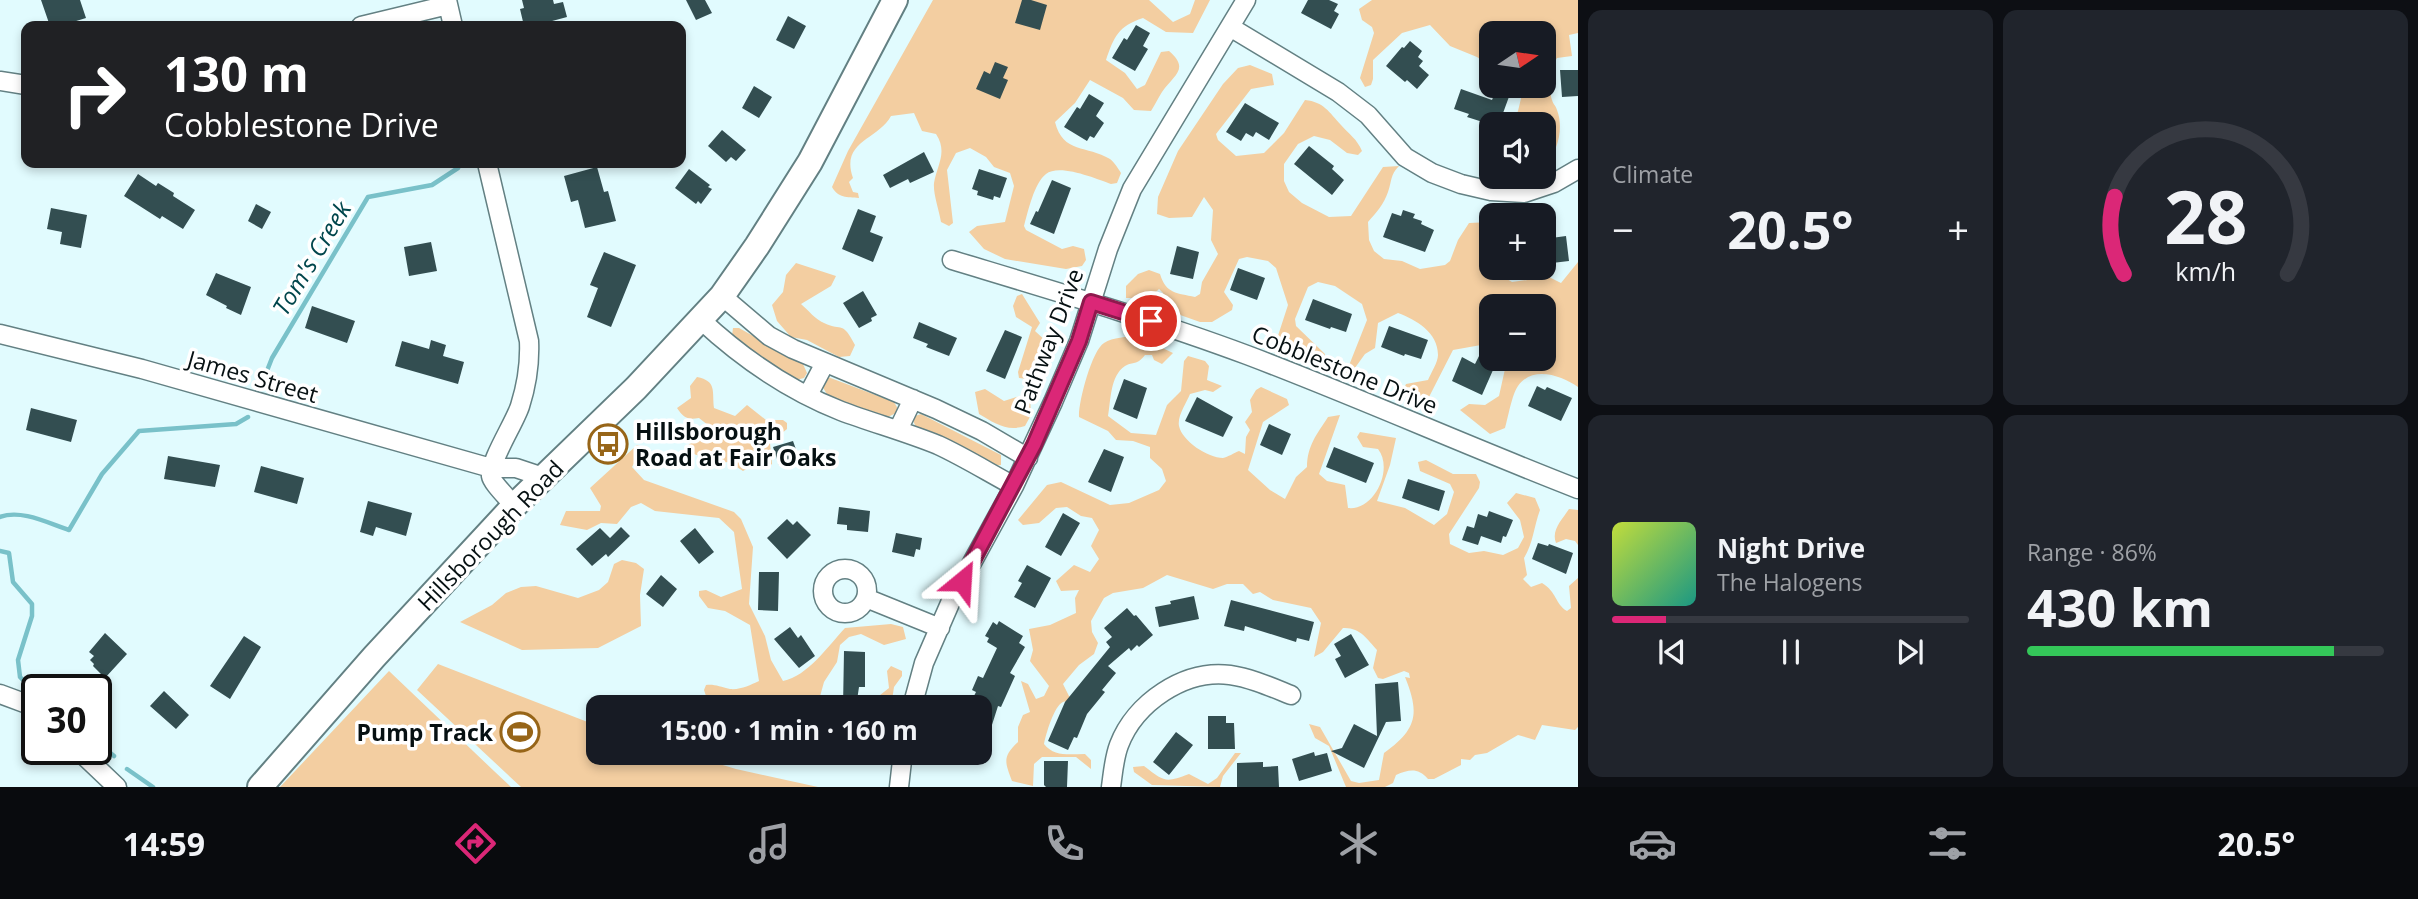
<!DOCTYPE html>
<html lang="en">
<head>
<meta charset="utf-8">
<style>
  body { margin:0; font-family:"Open Sans",sans-serif; background:#20242c; color:#f1f3f6; height:100vh; display:flex; flex-direction:column; font-size:26px; white-space:nowrap }
  * { box-sizing:border-box; margin:0 }
  p { font-size:23px; color:#9ea1a6 }
  .icon { flex:none; width:38px; height:38px; fill:none; stroke:currentColor; stroke-width:2; stroke-linecap:round; stroke-linejoin:round }
  .map { position:relative; flex:1; overflow:hidden }
  .side { display:flex; flex-direction:column; gap:10px; padding:10px; background:#0d0f14; width:840px }
  .side>* { flex:none }
  .top-card { position:absolute; left:21px; top:21px; width:665px; height:147px; border-radius:14px; box-shadow:0 4px 10px #0003; background:#202124; color:#fff; overflow:hidden }
  .needle { width:46px; rotate:77deg }
  .tools { position:absolute; left:1479px; top:21px; display:grid; gap:14px }
  .tools a { display:grid; place-items:center; width:77px; height:77px; border-radius:14px; background:#171b24; box-shadow:0 4px 10px #0003; font-size:35px }
  .speed { position:absolute; left:21px; top:674px; display:flex; gap:14px; font-size:35px; font-weight:700; text-align:center }
  .speed>* { display:grid; place-content:center; width:91px; height:91px; border-radius:50%; background:#171b24; box-shadow:0 4px 10px #0003; line-height:1 }
  .speed .limit { border:4px solid #111; border-radius:10px; background:#fff; color:#111 }
  .pin { position:absolute; display:grid; place-items:center; width:60px; height:60px; color:#fff; margin:-30px; border:4px solid #fff; border-radius:50%; box-shadow:0 2px 7px #0007 }
  .me { position:absolute; width:77px; margin:-38px; rotate:27deg; stroke-linejoin:round; filter:drop-shadow(0 0 5px #0008) }
  .turn { display:flex; align-items:center; gap:24px; height:147px; padding:0 28px; font-size:32px }
  .turn .icon { width:91px; height:91px; stroke-width:2.5 }
  .turn b { display:block; font-size:49px; line-height:60px }
  .big { font-size:52px; font-weight:700; line-height:1.1 }
  .side .widget { flex:1; display:flex; flex-direction:column; justify-content:center; gap:10px; min-width:0; padding:0 24px; border-radius:14px; background:#20242c }
  .side .dial { align-items:center; gap:0 }
  .dial svg { height:182px; overflow:visible; fill:none; stroke:#363941; stroke-width:7; stroke-linecap:round; text-anchor:middle }
  .dial text { fill:#f1f3f6; stroke:none }
  .song { display:flex; align-items:center; gap:21px }
  .cover { width:84px; height:84px; border-radius:10px; background:linear-gradient(135deg,hsl(70 70% 55%),hsl(170 70% 35%)) }
  .played { height:7px; border-radius:4px; background:linear-gradient(90deg,#db2777 15%,#363941 15%) }
  .keys { display:flex; justify-content:space-around; direction:ltr }
  .heat { display:flex; justify-content:space-between; align-items:center; font-size:38px; direction:ltr }
  .charge { height:10px; border-radius:5px; background:linear-gradient(90deg,#34c759 86%,#363941 0) }
  .side .tiles { flex:1; display:grid; gap:10px; grid-template-columns:repeat(2,1fr) }
  .trip { position:absolute; left:586px; top:695px; width:406px; height:70px; border-radius:14px; background:#171b24; box-shadow:0 4px 10px #0003; font-weight:700; line-height:70px; text-align:center }
  .tab-bar { display:flex; height:112px; justify-content:space-around; align-items:center; background:#090b0e; color:#9ea1a6 }
  .tab-bar .icon { width:49px; height:49px }
  .tab-bar .on { color:#db2777 }
  .tab-bar b { font-size:32px; color:#f1f3f6 }
  main { display:flex; flex:1; min-height:0 }
  .map>svg:first-child { display:block }
</style>
</head>
<body>
<main>
<div class="map">
<svg width="1578" height="787" viewBox="0 0 1578 787">
  <rect width="100%" height="100%" fill="#e1fbfe"/>
  <path fill="#f3cea1" d="M933,0H1149L1173,22L1190,14L1195,0H1210L1193,33L1166,32L1143,18C1118,26 1114,37 1106,60L1125,73L1137,89L1145,85L1161,52L1169,51C1190,69 1174,75 1162,92C1158,98 1155,105 1151,111L1134,110L1123,98L1090,80L1075,103L1055,122C1063,154 1087,145 1110,159C1114,162 1118,168 1121,173L1117,183L1111,184C1097,179 1059,163 1046,174C1034,183 1028,212 1024,226L1026,230L1062,249L1073,246L1084,249L1086,260L1082,266L1066,269L1005,259L984,249L969,232L977,226L1005,222L1014,186L1010,173L994,167L986,157L970,148L956,153L947,170L953,223L949,226L941,222C939,210 933,194 934,183C937,165 948,152 936,134L922,131L914,113L891,116C878,140 840,141 853,178L849,182L853,192L858,193L859,198C847,197 838,198 832,187L848,151Z
    M1372,0H1578V33L1569,35L1572,56L1557,58C1551,67 1548,89 1552,100C1554,106 1555,104 1557,110C1564,128 1558,153 1544,165V124H1512L1518,111L1523,90L1517,86H1544V33H1491V67L1477,57L1450,46L1430,25L1402,33L1373,60V79L1371,85L1365,87L1360,78L1374,33L1372,27L1362,20L1359,9Z
    M1250,65L1272,74L1274,85L1251,89L1216,134L1218,140L1236,156L1264,153L1284,133L1305,100C1324,102 1329,112 1341,125C1349,134 1357,139 1362,151L1358,155L1347,153L1330,140L1314,136L1298,144L1284,164V181L1289,192L1302,203L1329,217L1351,216L1383,167L1399,166C1390,175 1392,181 1388,192C1384,204 1376,213 1368,222L1369,240L1374,251L1384,259L1402,261L1420,269L1445,265L1450,261L1458,240L1469,223L1491,222V268H1504L1507,279L1512,282L1549,277L1561,283L1578,262V387C1562,376 1533,365 1518,386C1512,394 1508,418 1505,428L1490,434L1460,410L1469,404L1485,405L1499,396L1505,369L1500,359H1544V306H1491V352L1481,345L1453,350L1429,397L1420,403L1409,400L1404,389L1406,384L1428,380C1431,373 1438,362 1438,355C1438,332 1416,320 1398,313L1378,323L1375,348L1365,354L1352,372L1346,373L1367,320L1362,304L1335,286L1318,282L1308,287L1295,319L1296,326L1325,354L1323,359L1277,355L1273,351L1288,305L1276,268L1268,261L1247,257L1239,259L1224,292L1233,305L1232,310L1212,322H1200L1166,310L1163,293L1159,289L1150,298H1126V286L1138,274L1149,270L1160,274C1166,294 1177,293 1195,297L1200,294L1202,282L1218,254L1211,240L1213,210L1204,197L1192,217L1169,218L1157,214L1158,197L1178,151L1223,84L1238,68Z
    M796,263L836,276L831,286L801,304C808,310 816,320 824,323C843,332 842,320 855,345L850,356L839,357L807,340L791,337L777,321L772,305L783,292L786,275Z
    M1022,294L1040,323L1035,331L1047,342L1050,352L1040,378L1036,380L1019,378L1018,372L1032,327L1016,317L1013,306L1017,296Z
    M733,328H739L803,364L807,373L804,378L796,380L732,336Z
    M1137,336L1173,353L1162,364L1154,360L1152,355H1145C1136,366 1134,361 1125,366C1110,376 1111,400 1108,416L1131,433L1156,435L1167,405L1181,391L1184,361L1188,356L1205,361L1209,366L1207,380L1222,386L1213,392L1205,390L1190,394C1187,402 1177,416 1179,426C1182,441 1208,458 1223,458C1228,457 1234,453 1239,451L1245,454L1246,437L1250,430L1245,422L1252,412L1250,400L1256,390L1261,387L1287,399L1289,405L1263,422L1248,470L1270,490L1285,499L1296,477L1307,467C1307,446 1317,434 1328,417L1340,415L1319,474L1327,481L1345,485L1348,508C1374,511 1394,469 1378,449L1363,447L1357,437L1360,432L1396,438L1390,465L1377,501L1405,508L1434,525L1447,514L1454,492L1450,484L1420,471L1418,462L1426,460L1453,474H1476L1480,482L1479,488L1449,534L1450,544L1469,553L1484,551L1503,555L1518,548L1524,537L1520,520L1507,503L1516,493L1535,498L1540,510C1534,526 1533,544 1524,558L1527,575L1523,579L1531,587L1542,583C1557,592 1555,604 1567,611L1571,608L1569,586L1578,578V727L1575,730L1542,725L1535,740L1518,735L1487,753L1475,755L1470,760L1461,759V765L1434,779H1428C1418,768 1410,769 1396,775L1393,783L1385,787H1346L1329,746L1315,738L1309,724L1320,727L1351,781L1359,783L1379,780L1384,753C1417,729 1420,714 1405,677L1410,678L1409,673L1404,671L1383,679L1378,678L1373,668L1377,650C1367,639 1360,627 1343,628L1323,652L1314,657L1321,623L1311,608L1273,600L1260,592L1253,594L1243,584H1227L1213,589L1167,575L1143,588L1113,593L1104,598L1091,621L1092,632L1098,643L1094,654L1079,665L1063,684L1069,696L1086,707C1080,706 1069,700 1063,702C1054,706 1046,734 1044,744C1054,757 1069,754 1085,754L1091,760V769L1076,757H1042L1034,764L1033,786L1012,781C1005,762 1002,757 1018,742V727L1023,715L1030,712L1021,681L1028,684L1036,699L1044,696L1049,686L1030,661L1033,650L1029,629L1050,625L1076,613L1075,598L1079,590L1061,591L1056,581L1074,565L1090,572L1099,559L1091,546L1099,530L1092,518L1081,516L1067,507L1056,508L1039,523L1023,525L1018,520L1047,485L1061,482L1110,505L1129,503L1159,490L1166,481L1162,469L1150,458V447L1133,441L1116,440L1108,431L1079,417C1078,403 1092,350 1104,343C1113,337 1127,337 1137,336Z
    M697,377C717,381 712,391 714,408L735,416L747,405L766,420H783L787,423V429L770,443L772,464L768,467L757,463L743,471L729,462L717,463L715,458L720,449L716,450L711,461C703,455 695,457 687,449L689,444L706,437L713,429L699,418C687,420 684,418 677,408L691,398L690,386Z
    M828,377L894,402L898,409L896,413L886,418L828,396L822,386Z
    M985,389L1004,401L1026,394L1030,397L1031,415L1025,426C1007,432 994,423 979,414L975,392Z
    M921,414L1001,455V465L994,466L916,428L913,420L915,416Z
    M637,445L643,447L632,467L644,480L734,512L741,519L753,547L749,604L765,636L771,660L783,681C808,676 828,646 845,628L891,624L903,627L906,639L884,645L861,634L849,637L840,645L837,662L824,682L819,700L809,704L793,701L786,707H731L707,699L704,690L706,685C715,684 720,687 730,689C741,690 750,685 759,681L750,625L725,611L708,608L699,596V591L706,590L721,597L742,589L734,532L719,518L655,511L641,503L631,507L617,524L601,523L587,530L560,525L566,511H600L601,506L590,488Z
    M1569,509L1578,510V545L1575,541L1566,539L1556,543C1551,530 1562,520 1569,509Z
    M622,560L636,563L644,569L640,595L641,626L598,648L522,650L460,622L492,605L506,593L521,587L536,586L578,598L599,590L608,582L614,564Z
    M438,664L598,726V752L683,753L736,769L818,787H521L417,690Z
    M891,666L902,671V676L894,687L891,707H872L870,703L889,688L887,671Z
    M389,671L494,771L511,787H280Z
    M1235,753H1241L1223,776L1220,787L1152,785L1134,772L1133,767L1144,766C1165,782 1165,783 1189,774L1208,784L1217,778Z"/>
  <g fill="none" stroke-linecap="round" stroke-linejoin="round">
    <path stroke="#79c1c9" stroke-width="4.5" d="M261,386L272,358L368,197L432,185L458,168
      M0,517C21,509 48,523 69,530L102,474L139,431L236,424L248,417
      M0,551L9,553L13,582L32,604V616L18,660L20,677L27,684L39,690
      M96,741L114,756
      M127,769L153,787"/>
  </g>
  <path fill="#334e51" d="M41,0H80L86,18L73,22L75,26H50Z
    M522,0H553L554,4L563,2L567,17L541,24L542,26H524L520,9L524,8Z
    M686,0H705L712,13L696,20Z
    M1022,0H1031L1047,5L1040,30L1015,23Z
    M1308,0H1329L1338,4L1334,11L1339,14L1331,29L1301,13Z
    M788,16L806,26L794,49L776,40Z
    M1136,25L1150,33L1143,46L1148,49L1135,71L1112,58L1124,38L1127,40Z
    M1410,41L1422,51L1418,57L1423,61L1419,66L1429,75L1417,89L1407,80L1405,82L1386,66L1402,47L1404,48Z
    M995,62L1008,67L1003,78L1008,80L1000,99L976,89L984,71L990,74Z
    M1560,70H1578V96L1562,97Z
    M754,86L772,97L759,118L742,108Z
    M1461,89L1492,100L1496,90L1510,94L1499,124H1489L1467,117L1469,114L1454,109Z
    M1089,94L1104,103L1096,116L1104,123L1094,138L1090,136L1087,141L1064,127L1077,107L1080,109Z
    M1245,103L1279,123L1269,140L1256,132L1253,137L1246,133L1241,141L1226,132Z
    M722,130L746,150L736,161L731,157L726,162L708,146Z
    M1309,146L1334,166L1332,169L1344,180L1332,195L1294,164Z
    M924,152L934,172L910,183L908,179L890,188L883,175Z
    M597,167L604,192L608,191L616,221L585,228L578,200L571,202L564,176Z
    M689,169L710,185L708,187L712,189L701,204L698,201L696,204L675,188Z
    M979,169L1007,178L1000,198L994,196L993,200L977,195L978,191L972,189Z
    M138,174L156,186L158,183L174,193L173,196L195,210L183,229L162,216L160,219L124,196Z
    M1052,180L1071,188L1054,234L1030,224L1036,211L1038,212Z
    M256,204L271,212L262,229L248,221Z
    M51,208L87,215L81,248L60,244L62,232L47,229Z
    M858,209L876,216L870,232L883,237L873,262L842,249Z
    M1403,210L1415,214L1413,218L1422,221L1421,224L1434,230L1425,252L1383,237L1392,213L1401,216Z
    M1566,236L1569,261L1552,263V259L1544,260V239Z
    M431,242L437,271L409,276L404,247Z
    M1177,246L1199,252L1193,279L1170,274Z
    M604,252L636,265L611,327L587,317L598,288L590,285Z
    M1238,268L1265,278L1257,300L1230,290Z
    M216,273L251,287L241,315L226,308L227,306L206,295Z
    M863,291L877,315L871,318L872,321L859,328L843,303Z
    M1313,299L1352,314L1346,332L1331,327L1330,329L1305,320Z
    M312,306L355,321L347,343L305,328Z
    M919,322L957,338L949,356L926,347L928,344L913,338Z
    M1389,326L1428,340L1421,359L1405,354L1404,356L1381,347Z
    M1005,330L1022,337L1005,379L986,371Z
    M431,340L446,345L443,356L464,362L458,384L395,366L402,341L429,349Z
    M1480,354L1493,360L1489,369L1493,370L1482,395L1452,381L1462,357L1475,364Z
    M1124,379L1147,388L1137,419L1113,409Z
    M1537,386L1545,390L1547,387L1572,398L1561,421L1528,406Z
    M1197,397L1233,417L1223,437L1185,421Z
    M31,408L77,420L71,442L26,430Z
    M1269,424L1291,434L1282,455L1260,445Z
    M793,441L799,458L779,465L773,447Z
    M1334,447L1374,463L1366,483L1326,467Z
    M1104,449L1124,457L1111,492L1088,482Z
    M168,456L220,465L215,487L164,479Z
    M261,466L304,478L297,504L254,492Z
    M1408,479L1445,491L1439,511L1402,498Z
    M368,501L412,513L406,536L376,527L373,536L360,532Z
    M839,507L870,511L868,532L847,530V525L837,524Z
    M1489,511L1513,520L1506,537L1503,536L1501,543L1481,536L1478,545L1462,540L1467,526L1474,528L1478,514L1487,517Z
    M1063,513L1080,523L1061,556L1045,547Z
    M787,519L793,525L797,521L811,535L787,559L767,538Z
    M621,527L630,536L608,557L606,554L592,566L576,549L600,528L610,538Z
    M695,528L714,552L699,564L680,541Z
    M896,533L922,538L920,550L916,549L914,557L892,552Z
    M1538,543L1548,546L1549,544L1573,553L1566,574L1532,559Z
    M1027,565L1051,578L1035,608L1014,597L1022,583L1018,581Z
    M759,572H779L778,611L758,610Z
    M661,575L677,589L663,607L646,594Z
    M1194,596L1199,619L1159,627L1155,607L1171,604L1170,601Z
    M1231,600L1314,622L1309,641L1297,638L1296,642L1245,626L1244,631L1224,626Z
    M1127,608L1134,616L1136,615L1153,635L1139,647L1137,645L1131,651L1129,648L1108,666L1116,673L1102,690L1105,692L1087,714L1077,738L1074,737L1068,750L1048,741L1065,702L1110,647L1106,642L1112,637L1104,628Z
    M999,621L1023,636L1019,643L1025,647L1010,673L1015,676L1001,707L998,706L983,753H980V698L974,696L976,692L972,690L978,676L983,678L997,648L987,642L989,638L985,636L993,622L997,625Z
    M790,627L798,638L801,635L815,656L799,668L774,639Z
    M105,633L127,654L105,678L93,666L94,664L90,660L94,656L89,652Z
    M1351,634L1369,665L1345,678L1335,659L1341,656L1334,644Z
    M244,636L261,647L230,699L210,686Z
    M844,651L865,652V687H859L856,707H843Z
    M1398,682L1401,721L1386,722L1364,768L1331,751L1342,748L1354,724L1377,736L1375,684Z
    M164,691L189,715L176,729L150,706Z
    M1208,716H1226V723H1234L1235,749H1208Z
    M1176,732L1193,745L1169,775L1153,762Z
    M1314,752L1315,756L1327,753L1332,771L1299,781L1292,759Z
    M1044,761H1068L1067,787H1046L1044,785Z
    M1263,762V767L1278,766L1279,787H1237V763Z"/>
  <g fill="none" stroke-linecap="round" stroke-linejoin="round">
    <g stroke="#638083" stroke-width="21">
      <path id="minor" d="M447,0L453,26
        M361,26L448,5
        M1230,27L1338,92L1368,115L1405,157L1432,173L1461,184L1491,191L1524,193L1554,183L1578,169
        M0,81L26,85
        M487,163L529,341C530,363 527,384 520,406C515,422 489,462 491,476C492,483 509,499 514,506
        M952,260C1051,290 1150,319 1247,355C1358,397 1467,446 1578,489
        M722,296L769,336L793,349L936,409L982,431L1028,458
        M701,320C742,358 790,391 841,411C873,423 906,432 938,445C964,457 988,472 1014,486
        M0,334L142,369L491,468H516L543,477
        M808,395L825,363
        M898,430L913,399
        M823 591a22 22 0 1 1 44 0a22 22 0 1 1-44 0Z
        M866,598L940,628
        M0,694L27,704L37,711
        M912,707L924,663L951,601L1014,486L1053,402L1079,341L1108,249L1132,189L1246,0
        M77,749L117,787
        M899,787L903,752
        M1111,787C1113,773 1114,758 1119,745C1135,703 1184,669 1230,675C1251,678 1271,687 1291,695"/>
    </g>
    <g stroke="#638083" stroke-width="28">
      <path id="secondary" d="M260,787L374,657L514,506L636,388L722,296L757,246L810,162L895,0"/>
    </g>
    <use href="#minor" stroke="#fff" stroke-width="18"/>
    <use href="#secondary" stroke="#fff" stroke-width="24"/>
  </g>
  <g fill="none" stroke-linecap="round" stroke-linejoin="round">
    <g stroke="#8e194d" stroke-width="18">
      <path id="route" d="M962,581L1034,445L1079,341L1091,302L1151,321"/>
    </g>
    <use href="#route" stroke="#db2777" stroke-width="12"/>
  </g>
  <defs>
    <g id="bus-ring" transform="scale(2.0125)"><circle r="9.5" fill="#fff" stroke="#976518" stroke-width="1.5"/><path d="M-5-6H5V4H4V6H2V4H-2V6H-4V4H-5ZM-3.5-4V0h7V-4ZM-3.5 1.2v1.5H-2V1.2ZM2 1.2v1.5H3.5V1.2Z" fill="#976518"/></g>
    <g id="stadium-ring" transform="scale(2.0125)"><circle r="9.5" fill="#fff" stroke="#976518" stroke-width="1.5"/><path d="M0-5a6.5 5 0 1 0 0 10a6.5 5 0 1 0 0-10ZM-3.5-1.8h7v3.6h-7Z" fill="#976518"/></g>
  </defs>
  <g fill-rule="evenodd">
    <use href="#bus-ring" x="608" y="444"/>
    <use href="#stadium-ring" x="520" y="732"/>
  </g>
  <g text-anchor="middle" dominant-baseline="central" stroke-width="7" stroke-linejoin="round" paint-order="stroke">
    <g font-size="23" fill="#061012" stroke="#fff">
      <text transform="translate(1048 341) rotate(-69)">Pathway Drive</text>
      <text transform="translate(1345 369) rotate(22)">Cobblestone Drive</text>
      <text transform="translate(253 376) rotate(16)">James Street</text>
      <text transform="translate(490 535) rotate(-46)">Hillsborough Road</text>
    </g>
    <g font-size="23" font-weight="bold" fill="#061012" stroke="#fff" text-anchor="start">
      <text x="635" y="431">Hillsborough<tspan x="635" dy="26">Road at Fair Oaks</tspan></text>
      <text x="493" y="732" text-anchor="end">Pump Track</text>
    </g>
    <g font-size="24" font-style="italic" fill="#00464c" stroke="#fff">
      <text transform="translate(311 258) rotate(-59)">Tom's Creek</text>
    </g>
  </g>
</svg>
<div class="tools">
<a><svg class="needle" viewBox="-14 -14 28 28"><path d="M0-13l5 13h-10z" fill="#e53935"/><path d="M0 13l5-13h-10z" fill="#9ea1a6"/></svg></a>
<a><svg class="icon" aria-label="sound" viewBox="0 0 24 24"><path d="M4 9h4l5-4v14l-5-4H4zM17 9q2 3 0 6"/></svg></a>
<a>+</a>
<a>−</a>
</div>
<div class="speed"><div class="limit">30</div></div>
<div class="pin" style="left:1151px;top:321px;background:#d93025"><svg class="icon" aria-label="arrive" viewBox="0 0 24 24"><path d="M6 21V4h12l-3 4 3 4H6"/></svg></div>
<svg class="me" style="left:962px;top:581px" viewBox="-20 -20 40 40"><path d="M0-17L14 15 0 8-14 15z" fill="#db2777" stroke="#fff" stroke-width="4"/></svg>
<div class="trip">15:00 · 1 min · 160 m</div>
<div class="top-card">
<div class="turn"><svg class="icon" aria-label="right" viewBox="0 0 24 24"><path d="M7 20v-9h11M14 6l5 5-5 5"/></svg><div><b>130 m</b>Cobblestone Drive</div></div>
</div>
</div>
<section class="side">
<div class="tiles">
<div class="widget"><p>Climate</p>
<div class="heat"><a>−</a><b class="big">20.5°</b><a>+</a></div>
</div>
<div class="widget dial"><svg viewBox="0 0 100 80">
<path d="M14 69A42 42 0 1 1 86 69"/>
<path d="M14 69A42 42 0 0 1 10 35" stroke="#db2777"/>
<text x="50" y="56" font-size="32" font-weight="700">28</text>
<text x="50" y="72" font-size="11">km/h</text>
</svg></div>
<div class="widget">
<div class="song"><i class="cover"></i><div><b>Night Drive</b><p>The Halogens</p></div></div>
<div class="played"></div>
<div class="keys"><svg class="icon" aria-label="previous" viewBox="0 0 24 24"><path d="M18 5L8 12l10 7zM5 5v14"/></svg><svg class="icon" aria-label="pause" viewBox="0 0 24 24"><path d="M8 5v14M16 5v14"/></svg><svg class="icon" aria-label="next" viewBox="0 0 24 24"><path d="M6 5l10 7-10 7zM19 5v14"/></svg></div>
</div>
<div class="widget"><p>Range · 86%</p><b class="big">430 km</b><div class="charge"></div></div>
</div>
</section>
</main>
<nav class="tab-bar">
<b>14:59</b>
<svg class="icon on" aria-label="directions" viewBox="0 0 24 24"><path d="M12 3l9 9-9 9-9-9zM9 14v-3h6M13 9l2 2-2 2"/></svg>
<svg class="icon" aria-label="music" viewBox="0 0 24 24"><path d="M9 18V5l10-2v13"/><circle cx="6" cy="18" r="3"/><circle cx="16" cy="16" r="3"/></svg>
<svg class="icon" aria-label="phone" viewBox="0 0 24 24"><path d="M5 4h4l2 5-3 2q2 4 5 5l2-3 5 2v4C11 20 4 13 5 4z"/></svg>
<svg class="icon" aria-label="climate" viewBox="0 0 24 24"><path d="M12 3v18M4 7l16 10M4 17L20 7"/></svg>
<svg class="icon" aria-label="car" viewBox="0 0 24 24"><path d="M5 17H2v-5l4-1 3-4h7l3 4 3 1v5h-3M9 17h6M6 11h13"/><circle cx="7" cy="17" r="2"/><circle cx="17" cy="17" r="2"/></svg>
<svg class="icon" aria-label="filters" viewBox="0 0 24 24"><path d="M4 7h16M4 17h16"/><circle cx="9" cy="7" r="2"/><circle cx="15" cy="17" r="2"/></svg>
<b>20.5°</b>
</nav>
</body>
</html>
